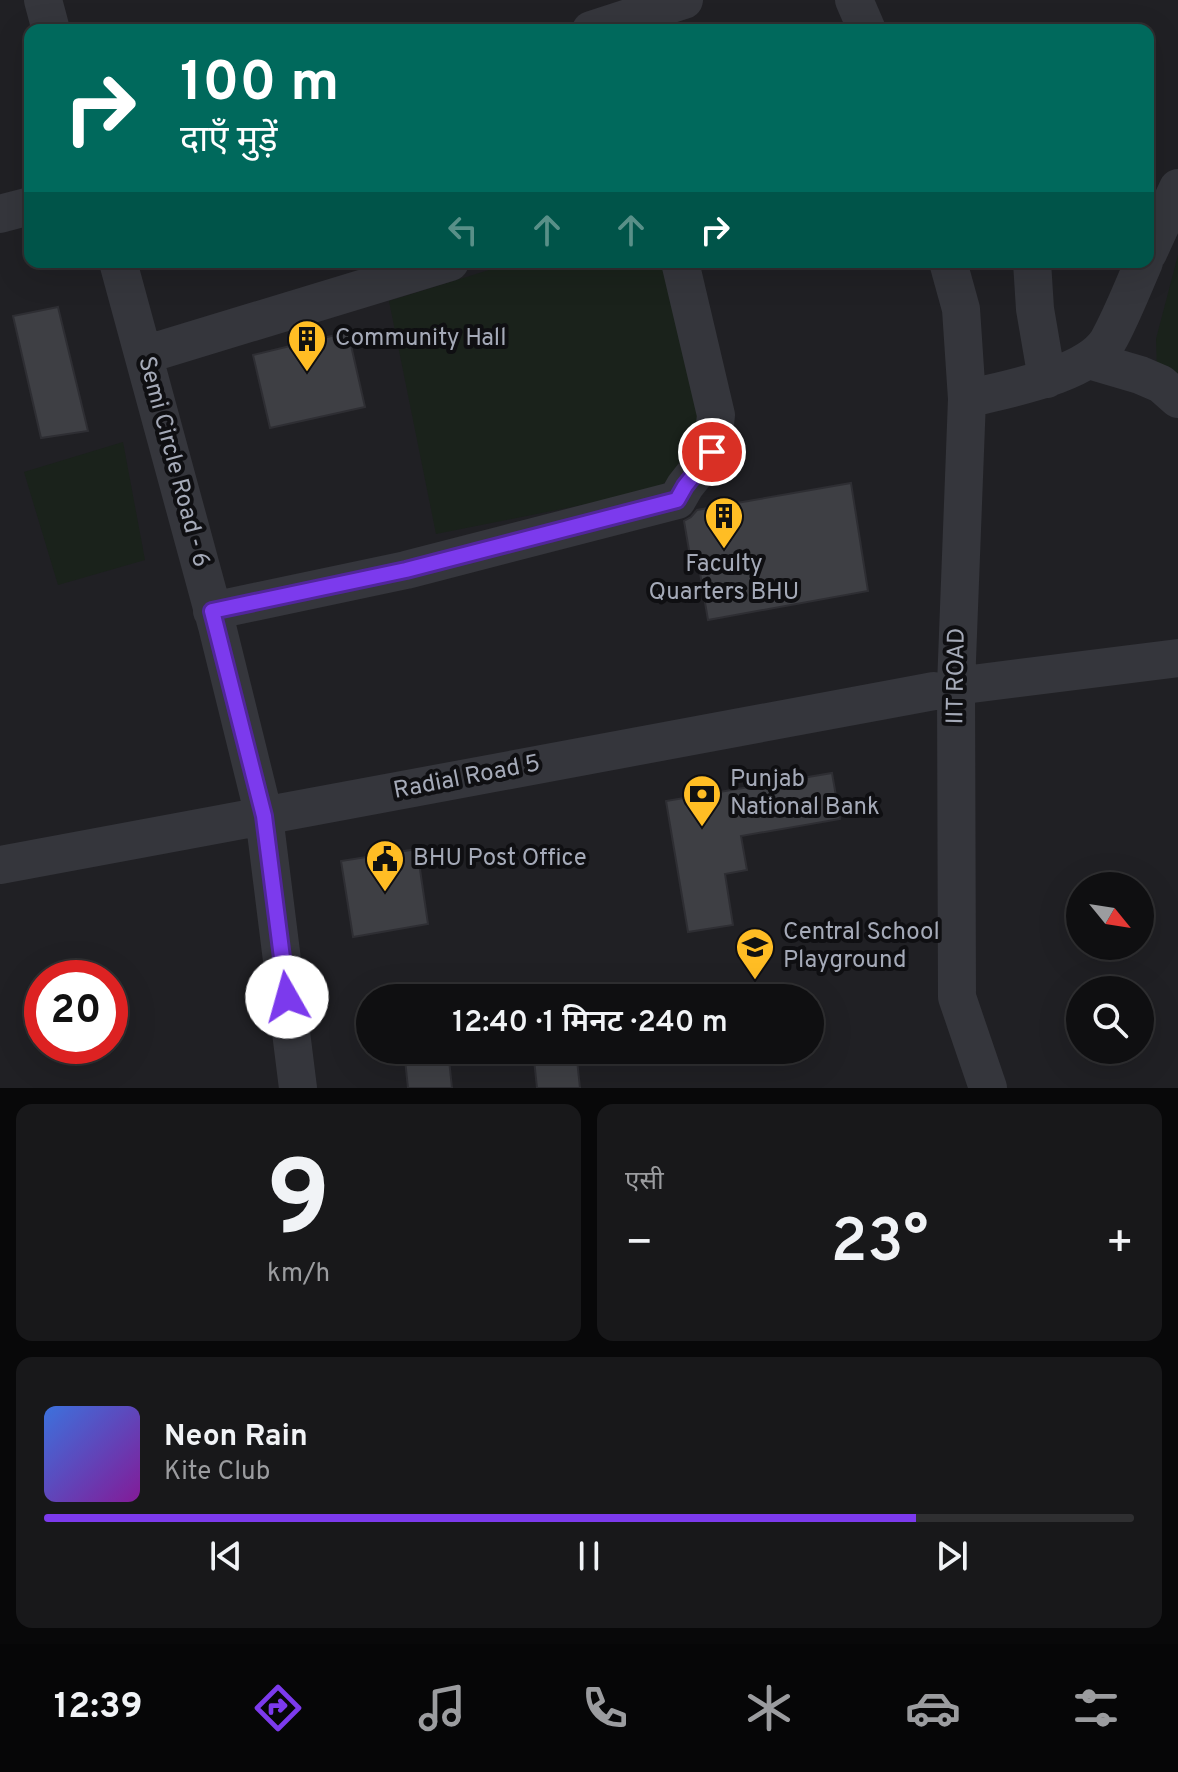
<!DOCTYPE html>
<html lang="hi">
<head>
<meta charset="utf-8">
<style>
  body { margin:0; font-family:Overpass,"Noto Sans Devanagari",sans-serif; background:#18181a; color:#f1f3f6; height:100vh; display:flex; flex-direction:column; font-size:30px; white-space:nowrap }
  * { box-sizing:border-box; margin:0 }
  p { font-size:26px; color:#9b9c9f }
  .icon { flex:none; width:44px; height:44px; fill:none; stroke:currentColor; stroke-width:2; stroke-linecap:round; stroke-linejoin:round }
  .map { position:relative; height:1088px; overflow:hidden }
  .details { display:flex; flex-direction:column; gap:16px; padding:16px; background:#080809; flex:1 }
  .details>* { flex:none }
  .banner { position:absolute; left:24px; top:24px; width:1130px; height:244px; border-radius:16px; box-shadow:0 8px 32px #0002,0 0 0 2px #2f2f31; background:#00695c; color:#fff; overflow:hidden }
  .needle { width:52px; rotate:120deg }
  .tools { position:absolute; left:1066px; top:872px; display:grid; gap:16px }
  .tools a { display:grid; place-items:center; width:88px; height:88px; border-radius:50%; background:#0f0f11; box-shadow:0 8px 32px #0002,0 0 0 2px #2f2f31; font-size:40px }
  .speed { position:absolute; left:24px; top:960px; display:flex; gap:16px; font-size:40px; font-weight:700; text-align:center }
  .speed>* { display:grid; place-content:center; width:104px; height:104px; border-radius:50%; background:#0f0f11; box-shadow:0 8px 32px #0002,0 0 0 2px #2f2f31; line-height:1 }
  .speed .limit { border:12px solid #d22; background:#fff; color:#111 }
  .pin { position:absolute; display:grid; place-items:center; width:68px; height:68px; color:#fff; margin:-34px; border:4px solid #fff; border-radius:50%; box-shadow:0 2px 8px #0007 }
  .me { position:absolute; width:88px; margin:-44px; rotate:353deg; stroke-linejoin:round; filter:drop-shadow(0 0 6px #0008) }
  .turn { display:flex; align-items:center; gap:28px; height:168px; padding:0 24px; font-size:36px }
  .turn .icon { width:104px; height:104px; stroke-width:2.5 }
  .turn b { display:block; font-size:56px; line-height:68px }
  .lanes { display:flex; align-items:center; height:76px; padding:0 24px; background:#0003; justify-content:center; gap:40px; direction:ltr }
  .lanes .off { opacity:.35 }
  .big { font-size:60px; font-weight:600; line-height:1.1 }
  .details .tile { flex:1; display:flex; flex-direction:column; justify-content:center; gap:12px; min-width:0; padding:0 28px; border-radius:16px; background:#18181a }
  .details .dial { align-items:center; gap:0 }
  .dial b { font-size:104px; line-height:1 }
  .song { display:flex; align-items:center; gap:24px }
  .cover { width:96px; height:96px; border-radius:12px; background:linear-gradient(135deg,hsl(220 70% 55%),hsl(290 70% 35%)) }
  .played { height:8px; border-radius:4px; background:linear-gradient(90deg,#7c3aed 80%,#2f2f31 80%) }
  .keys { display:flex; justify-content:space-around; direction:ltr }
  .heat { display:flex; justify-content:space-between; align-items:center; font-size:44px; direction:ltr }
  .details .tiles { flex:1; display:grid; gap:16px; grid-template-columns:1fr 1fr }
  .tile:last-child { grid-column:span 2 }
  .trip { position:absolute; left:356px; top:984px; width:468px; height:80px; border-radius:40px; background:#0f0f11; box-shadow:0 8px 32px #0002,0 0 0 2px #2f2f31; font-weight:600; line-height:80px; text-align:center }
  .menu { display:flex; height:128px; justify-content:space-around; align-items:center; background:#060607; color:#9b9c9f }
  .menu .icon { width:56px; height:56px }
  .menu .on { color:#7c3aed }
  .menu b { font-size:36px; color:#f1f3f6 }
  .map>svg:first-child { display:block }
</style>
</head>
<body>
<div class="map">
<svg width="1178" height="1088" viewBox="0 0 1178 1088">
  <rect width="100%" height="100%" fill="#141417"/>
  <path fill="#202024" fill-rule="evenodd" d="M0,0H1178V1088H0ZM30,30H1148V262H30ZM1080,886H1140V946H1080ZM42,978H110V1046H42ZM1080,990H1140V1050H1080ZM370,998H810V1050H370Z"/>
  <path fill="#1a221b" d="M1178,255V378L1157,372L1156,339Z
    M515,262H668L709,438L679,473L652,491L436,534L389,301Z
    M123,442L145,560L58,585L24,472Z"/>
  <path fill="#3e3f44" stroke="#2e2e33" stroke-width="2" d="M58,307L88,431L41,438L13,316Z
    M348,332L365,407L270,428L253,355Z
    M851,483L868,591L708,620L698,561L691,562L684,521L691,517L697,510Z
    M832,773L840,819L741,836L747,870L725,874L733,925L688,932L666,801Z
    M417,849L428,924L353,937L341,861Z
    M404,1050H448L452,1088H408Z
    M533,1050H576L580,1088H537Z"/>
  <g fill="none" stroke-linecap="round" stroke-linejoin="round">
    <path stroke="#35363c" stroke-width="38" d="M43,0L51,30
      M854,0L867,30
      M591,30L684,0
      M0,214L30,206
      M1148,253L1178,188
      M118,262L217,626L264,816L298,1088
      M948,262L961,309L967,399L956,686L957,997L988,1088
      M1032,262L1035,309L1047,379
      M144,355L450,262
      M1089,360L1140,375L1161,384L1178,399
      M967,399C1005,389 1086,376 1108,341C1121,318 1133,287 1144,262
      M212,611L406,570L677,500L685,486L712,452L716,415L680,262
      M956,686L1178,658
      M0,865L934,691"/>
  </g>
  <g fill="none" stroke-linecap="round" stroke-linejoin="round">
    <g stroke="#51269a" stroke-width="20">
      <path id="route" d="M287,997L264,816L212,611L406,570L677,500L685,486L712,452"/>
    </g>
    <use href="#route" stroke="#7c3aed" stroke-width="14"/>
  </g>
  <defs>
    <g id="building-pin" transform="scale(2)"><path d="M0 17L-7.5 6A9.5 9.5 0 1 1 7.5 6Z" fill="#ffbd24" stroke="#0f0f12"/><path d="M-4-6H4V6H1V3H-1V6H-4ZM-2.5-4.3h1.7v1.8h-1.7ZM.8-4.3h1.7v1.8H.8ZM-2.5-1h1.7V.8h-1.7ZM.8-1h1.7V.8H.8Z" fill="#111"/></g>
    <g id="bank-pin" transform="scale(2)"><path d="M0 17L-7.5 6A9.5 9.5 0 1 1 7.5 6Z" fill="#ffbd24" stroke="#0f0f12"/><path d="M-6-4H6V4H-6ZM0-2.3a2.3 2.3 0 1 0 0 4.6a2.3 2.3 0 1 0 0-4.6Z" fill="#111"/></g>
    <g id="civic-pin" transform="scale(2)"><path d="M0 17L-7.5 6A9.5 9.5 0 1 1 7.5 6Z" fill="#ffbd24" stroke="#0f0f12"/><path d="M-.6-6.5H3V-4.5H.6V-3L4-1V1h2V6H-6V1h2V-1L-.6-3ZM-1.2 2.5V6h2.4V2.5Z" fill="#111"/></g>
    <g id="school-pin" transform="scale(2)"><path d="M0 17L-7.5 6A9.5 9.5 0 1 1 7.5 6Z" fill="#ffbd24" stroke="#0f0f12"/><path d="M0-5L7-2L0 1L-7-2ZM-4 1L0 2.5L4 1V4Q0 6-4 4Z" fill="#111"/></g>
  </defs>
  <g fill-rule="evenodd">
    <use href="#building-pin" x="307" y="339"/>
    <use href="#building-pin" x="724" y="516"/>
    <use href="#bank-pin" x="702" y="794"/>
    <use href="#civic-pin" x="385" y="859"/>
    <use href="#school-pin" x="755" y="947"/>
  </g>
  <g text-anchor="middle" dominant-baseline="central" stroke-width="8" stroke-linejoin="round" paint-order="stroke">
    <g font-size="24" fill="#a5aab8" stroke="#0f0f12" text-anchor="start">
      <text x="335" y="339">Community Hall</text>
      <text x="724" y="565" text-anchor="middle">Faculty<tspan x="724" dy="28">Quarters BHU</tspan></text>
      <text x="730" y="780">Punjab<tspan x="730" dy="28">National Bank</tspan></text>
      <text x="413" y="859">BHU Post Office</text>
      <text x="783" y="933">Central School<tspan x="783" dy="28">Playground</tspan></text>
    </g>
    <g font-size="24" fill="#a5aab8" stroke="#0f0f12">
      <text transform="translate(173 462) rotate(75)">Semi Circle Road - 6</text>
      <text transform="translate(957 676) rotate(-89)">IIT ROAD</text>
      <text transform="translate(467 778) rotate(-11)">Radial Road 5</text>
    </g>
  </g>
</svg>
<div class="tools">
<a><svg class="needle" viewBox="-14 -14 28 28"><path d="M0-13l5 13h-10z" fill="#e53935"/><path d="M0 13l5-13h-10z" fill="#9b9c9f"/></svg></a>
<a><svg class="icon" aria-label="search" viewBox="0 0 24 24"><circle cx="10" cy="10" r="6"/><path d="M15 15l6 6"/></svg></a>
</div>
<div class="speed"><div class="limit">20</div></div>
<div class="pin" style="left:712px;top:452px;background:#d93025"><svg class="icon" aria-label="arrive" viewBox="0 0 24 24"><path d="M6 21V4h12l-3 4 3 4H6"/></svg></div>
<svg class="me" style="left:287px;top:997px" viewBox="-20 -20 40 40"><circle r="19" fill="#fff"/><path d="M0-13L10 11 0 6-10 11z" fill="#7c3aed"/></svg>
<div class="trip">12:40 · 1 मिनट · 240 m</div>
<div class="banner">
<div class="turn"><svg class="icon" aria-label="right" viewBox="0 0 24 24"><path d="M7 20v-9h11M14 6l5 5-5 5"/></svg><div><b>100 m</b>दाएँ मुड़ें</div></div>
<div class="lanes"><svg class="icon off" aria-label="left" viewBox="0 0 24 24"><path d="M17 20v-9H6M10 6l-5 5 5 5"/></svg><svg class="icon off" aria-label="ahead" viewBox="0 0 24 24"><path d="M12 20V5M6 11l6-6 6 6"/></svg><svg class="icon off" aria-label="ahead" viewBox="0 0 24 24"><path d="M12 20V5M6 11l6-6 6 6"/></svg><svg class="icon" aria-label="right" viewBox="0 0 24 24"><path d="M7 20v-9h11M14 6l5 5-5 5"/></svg></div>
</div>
</div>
<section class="details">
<div class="tiles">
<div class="tile dial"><b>9</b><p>km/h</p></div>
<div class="tile"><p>एसी</p>
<div class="heat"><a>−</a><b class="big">23°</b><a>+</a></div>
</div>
<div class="tile">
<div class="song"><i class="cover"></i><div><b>Neon Rain</b><p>Kite Club</p></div></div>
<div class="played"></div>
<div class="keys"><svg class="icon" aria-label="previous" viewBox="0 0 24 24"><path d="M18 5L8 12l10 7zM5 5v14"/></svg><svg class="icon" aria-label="pause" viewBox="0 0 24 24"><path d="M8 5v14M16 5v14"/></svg><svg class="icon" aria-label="next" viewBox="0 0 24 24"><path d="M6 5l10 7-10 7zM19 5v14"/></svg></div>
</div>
</div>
</section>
<nav class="menu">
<b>12:39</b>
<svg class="icon on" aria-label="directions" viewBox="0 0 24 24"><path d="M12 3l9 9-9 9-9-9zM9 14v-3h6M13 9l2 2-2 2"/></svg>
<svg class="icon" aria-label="music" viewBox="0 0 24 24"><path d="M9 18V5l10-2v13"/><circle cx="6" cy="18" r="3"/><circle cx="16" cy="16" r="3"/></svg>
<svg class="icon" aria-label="phone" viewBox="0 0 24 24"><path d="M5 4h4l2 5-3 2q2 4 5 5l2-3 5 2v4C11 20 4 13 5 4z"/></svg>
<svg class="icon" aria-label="climate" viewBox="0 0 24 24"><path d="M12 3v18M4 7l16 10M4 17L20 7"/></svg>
<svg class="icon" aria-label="car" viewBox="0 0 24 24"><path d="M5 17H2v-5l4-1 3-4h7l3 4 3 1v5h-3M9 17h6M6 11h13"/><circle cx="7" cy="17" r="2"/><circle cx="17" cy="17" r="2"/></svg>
<svg class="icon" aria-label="filters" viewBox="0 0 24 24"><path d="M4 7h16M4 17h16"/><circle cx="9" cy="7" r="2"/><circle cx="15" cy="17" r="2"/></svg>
</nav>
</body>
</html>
